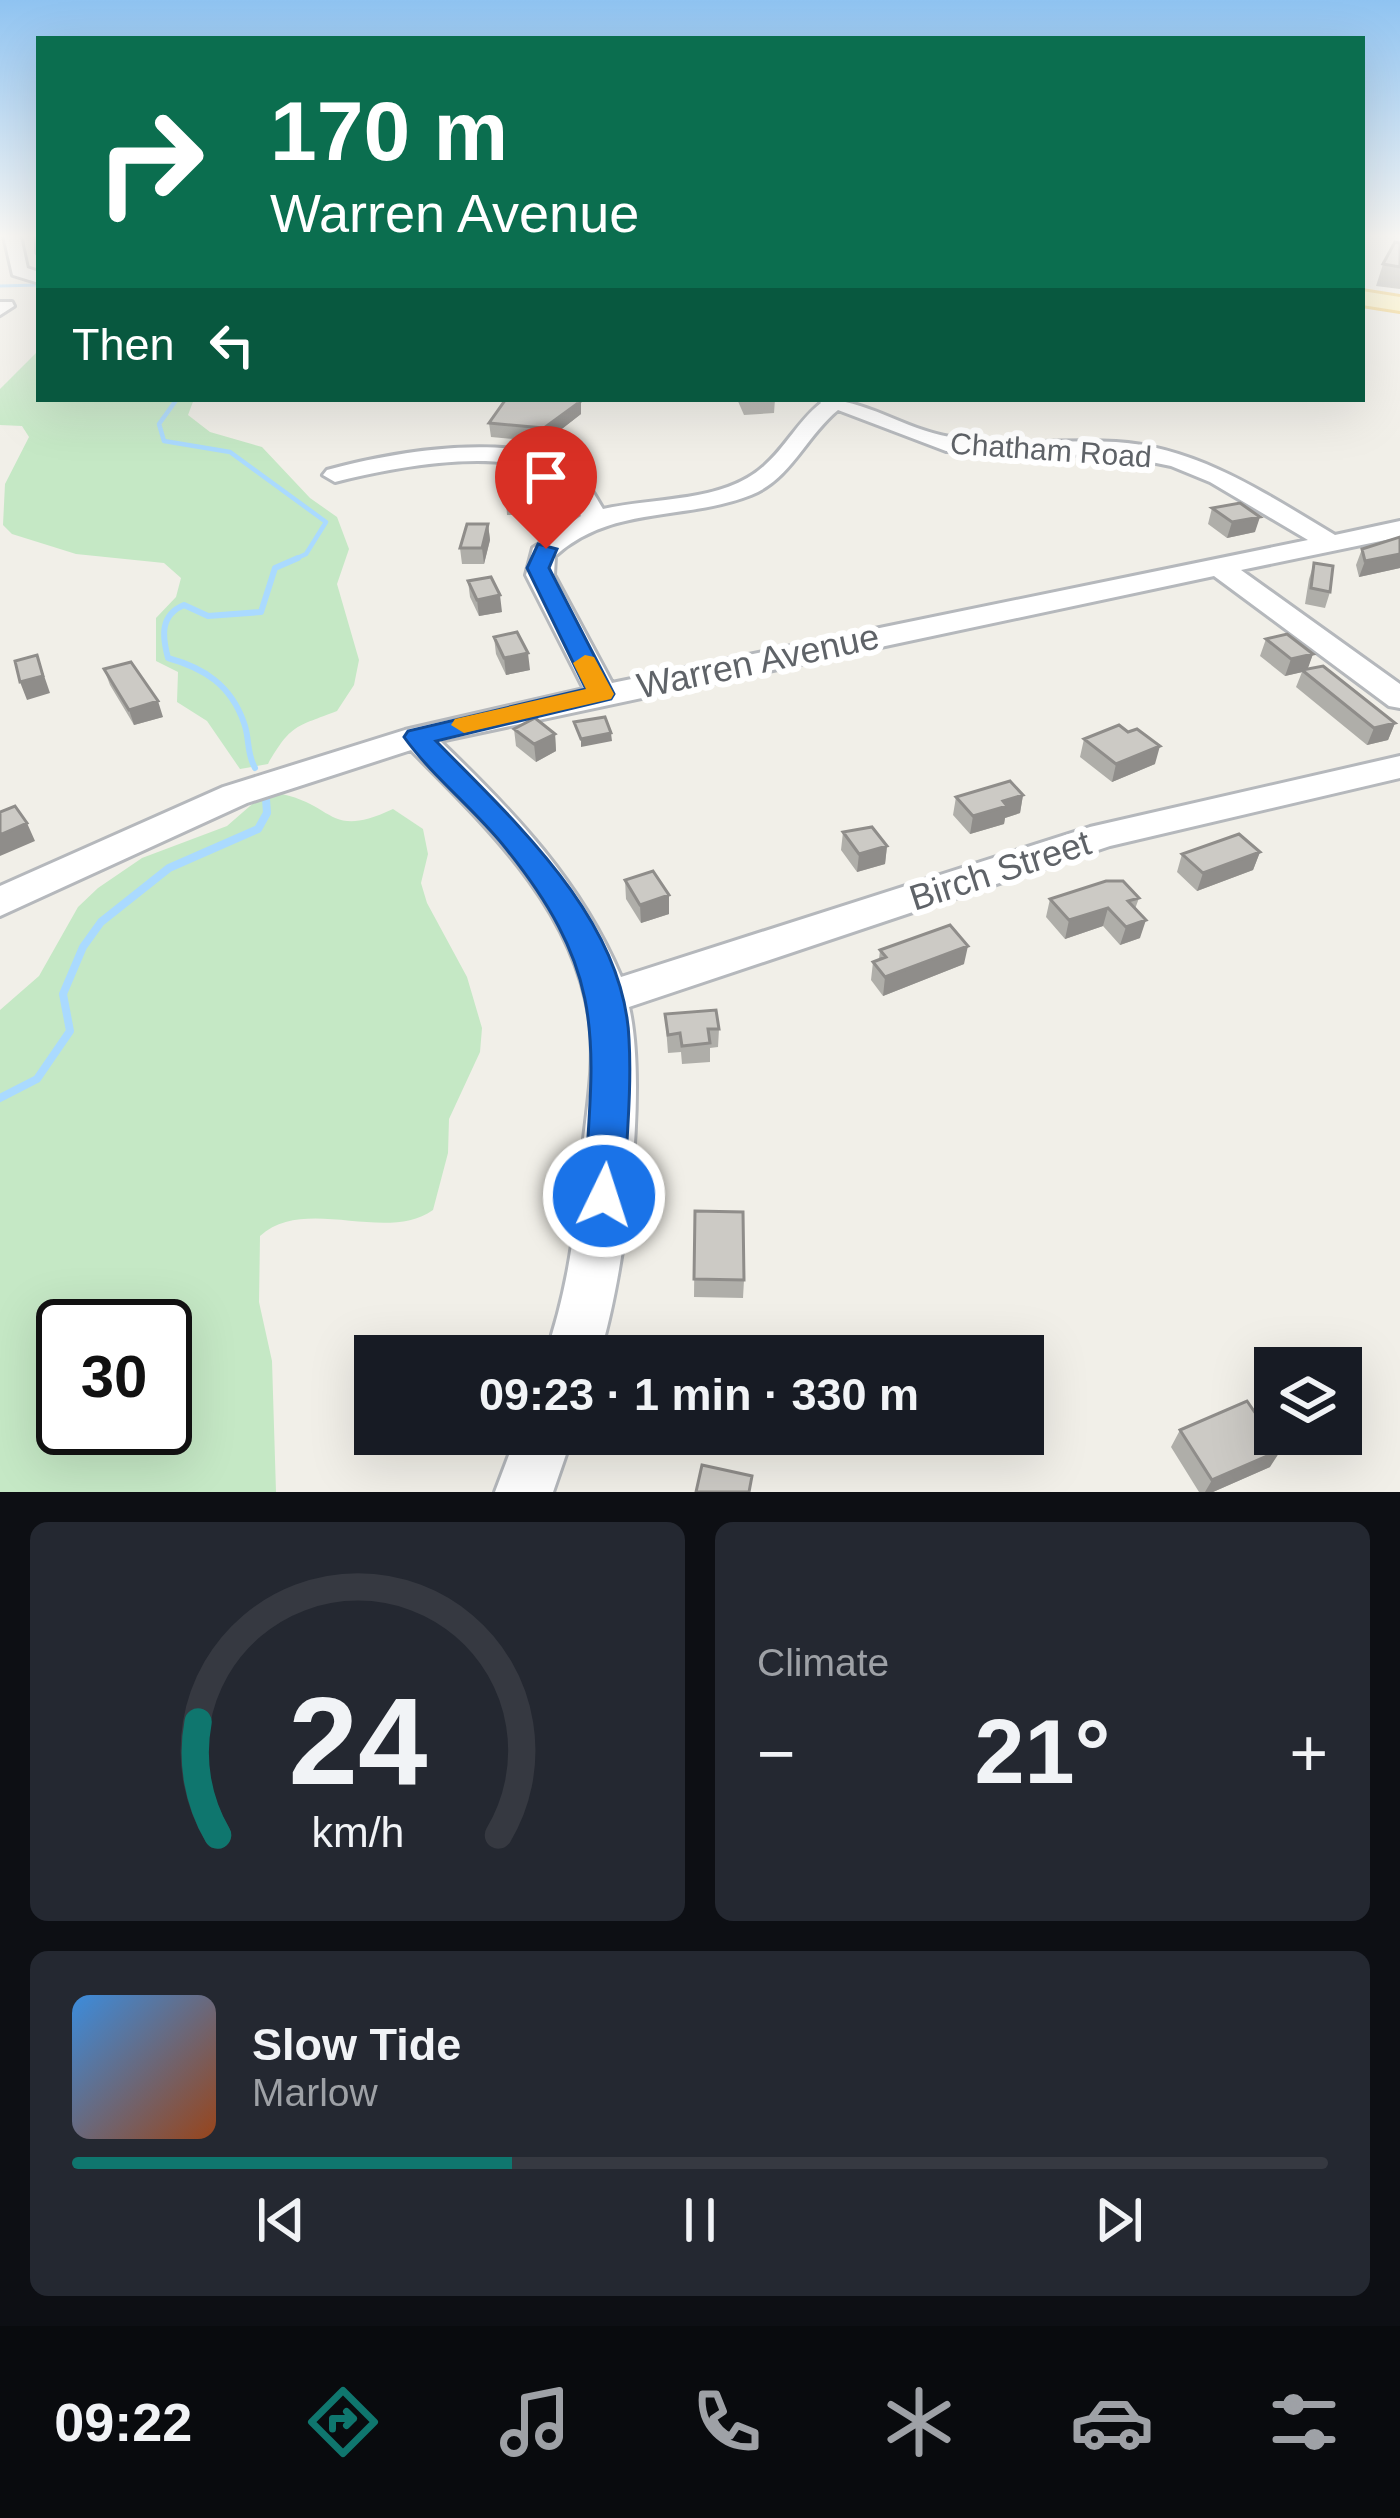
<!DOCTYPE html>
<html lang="en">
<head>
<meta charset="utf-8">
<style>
  body { margin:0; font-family:Arial,sans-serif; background:#242831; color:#f1f3f6; height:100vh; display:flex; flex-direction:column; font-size:45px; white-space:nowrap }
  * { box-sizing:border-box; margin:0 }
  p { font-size:39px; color:#9ea1a6 }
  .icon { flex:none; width:66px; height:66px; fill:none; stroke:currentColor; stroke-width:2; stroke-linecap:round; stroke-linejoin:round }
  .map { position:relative; height:1492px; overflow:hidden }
  .sheet { display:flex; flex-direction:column; gap:30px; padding:30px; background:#0d0f14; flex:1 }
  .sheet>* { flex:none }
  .guide { position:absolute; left:36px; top:36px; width:1329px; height:366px; border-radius:0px; box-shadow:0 12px 48px #0002; background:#0b6e4f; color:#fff; overflow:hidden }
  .buttons { position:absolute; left:1254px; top:1347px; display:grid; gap:24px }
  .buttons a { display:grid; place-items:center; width:108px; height:108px; border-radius:0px; background:#171b24; box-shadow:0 12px 48px #0002; font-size:60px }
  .speed { position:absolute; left:36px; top:1299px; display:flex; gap:24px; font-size:60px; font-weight:700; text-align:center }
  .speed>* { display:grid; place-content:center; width:156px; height:156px; border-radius:50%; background:#171b24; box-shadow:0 12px 48px #0002; line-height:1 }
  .speed .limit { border:6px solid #111; border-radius:18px; background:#fff; color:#111 }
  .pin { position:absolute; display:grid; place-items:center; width:102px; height:102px; color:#fff; margin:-123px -51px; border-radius:50% 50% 50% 0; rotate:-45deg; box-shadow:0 0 12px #0007 }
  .pin .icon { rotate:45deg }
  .me { position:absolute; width:132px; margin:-66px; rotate:4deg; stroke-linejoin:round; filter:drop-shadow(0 0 9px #0008) }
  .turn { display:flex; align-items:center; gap:42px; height:252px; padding:0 36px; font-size:54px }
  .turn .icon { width:156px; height:156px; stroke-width:2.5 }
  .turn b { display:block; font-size:84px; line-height:102px }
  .then { display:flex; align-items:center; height:114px; padding:0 36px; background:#0003; gap:24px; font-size:45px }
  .big { font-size:90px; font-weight:700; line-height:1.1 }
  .sheet .card { flex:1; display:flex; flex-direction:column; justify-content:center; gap:18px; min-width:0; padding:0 42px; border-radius:18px; background:#242831 }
  .sheet .dial { align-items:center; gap:0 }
  .dial svg { height:312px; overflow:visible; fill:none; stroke:#363941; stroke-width:7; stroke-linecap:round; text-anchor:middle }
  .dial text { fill:#f1f3f6; stroke:none }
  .song { display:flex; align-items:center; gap:36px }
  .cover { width:144px; height:144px; border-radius:18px; background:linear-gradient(135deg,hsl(210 70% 55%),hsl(20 70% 35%)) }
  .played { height:12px; border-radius:6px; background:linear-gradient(90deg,#0f766e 35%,#363941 35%) }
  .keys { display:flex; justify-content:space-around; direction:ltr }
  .heat { display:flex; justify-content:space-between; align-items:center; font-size:66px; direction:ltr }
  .sheet .tiles { flex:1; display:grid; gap:30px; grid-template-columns:1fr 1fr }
  .card:last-child { grid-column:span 2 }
  .trip { position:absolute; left:354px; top:1335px; width:690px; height:120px; border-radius:0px; background:#171b24; box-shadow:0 12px 48px #0002; font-weight:700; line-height:120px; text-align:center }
  .tab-bar { display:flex; height:192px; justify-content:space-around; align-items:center; background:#090b0e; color:#9ea1a6 }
  .tab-bar .icon { width:84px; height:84px }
  .tab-bar .active { color:#0f766e }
  .tab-bar b { font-size:54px; color:#f1f3f6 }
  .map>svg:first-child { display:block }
</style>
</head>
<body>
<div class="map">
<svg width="1400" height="1492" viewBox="0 0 1400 1492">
  <rect width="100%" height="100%" fill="#f1efe8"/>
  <path fill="#c5e8c5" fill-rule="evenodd" d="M39,350V399H194L188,415L210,432L262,447L310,498L337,517L349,549L337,584L359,660L354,685L337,711C296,727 291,724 268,764L240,769L207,721L177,702L178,672L156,661V618L176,597L181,578L164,563L76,554L12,534L3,525L5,484L29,437L22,426L0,425V389Z
    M282,794C336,806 329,839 393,809L423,829L428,854L421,883L427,903L467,977L482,1028L480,1052L449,1119L448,1153L433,1210C385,1244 306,1195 260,1236L259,1302L272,1361L276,1492H0V1010L39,976L78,907L98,888L142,858L227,826L258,799ZM63,1326H165V1428H63Z"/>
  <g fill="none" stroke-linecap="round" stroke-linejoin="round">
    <path stroke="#aadaff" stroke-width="3" d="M0,286L39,285"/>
    <path stroke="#aadaff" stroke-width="4.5" d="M177,399L159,424L164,441L230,452L326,522L306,554L291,561"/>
    <path stroke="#aadaff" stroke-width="6" d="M255,768C246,752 250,739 244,723C231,685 204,668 168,658C162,636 160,615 184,605L208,616L261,612L275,568L298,558"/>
    <path stroke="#aadaff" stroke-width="8" d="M0,1098L37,1079L70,1031L63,994L83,947L101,922L169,868L258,829L267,813L266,799"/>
    <g stroke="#b5b8bc" stroke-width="6">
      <path id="minor" d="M4,236H20L27,268L39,272V283L13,275Z
        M0,302H12L14,306L0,315Z
        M818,399C867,399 903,429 950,437C1003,447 1062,439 1116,442C1198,447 1266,494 1335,535L1400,521V537L1241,570L1400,684V708L1389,706L1214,576L440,741C514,812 581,882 621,977L1090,827L1400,756V778L1110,846L629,1007C648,1089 625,1275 599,1356H545C568,1291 576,1226 582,1158C586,1113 596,1066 590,1021C574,908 487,827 411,750L247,803L0,916V886L223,787L405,730L584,689L526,575L533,548L581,516C574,503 568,487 555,478C504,445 391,468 335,482L323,475L327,470C388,453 521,428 575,471C587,480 595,496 603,509C654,497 723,503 764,466C786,447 798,421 821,403ZM838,410L946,451L1122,456L1171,466L1210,482L1308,540L612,683L554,575L555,556C611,505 685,521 751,495C791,479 806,436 838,410Z
        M517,1434H573L553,1492H495Z"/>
    </g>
    <g stroke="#f2c960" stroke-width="6">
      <path id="major" d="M1362,291L1400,297V311L1362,305Z"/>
    </g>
    <use href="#minor" fill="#fff" fill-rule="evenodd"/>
    <use href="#major" fill="#fff2af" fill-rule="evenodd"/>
  </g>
  <path fill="#afaea9" d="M1400,243V289L1376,286L1383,264Z
    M737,399H775L774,413L744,415Z
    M581,401V414L545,442L491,437L489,423Z
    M533,493L528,515H507L506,500Z
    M1212,508L1255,532L1227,538L1208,524Z
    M488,524L490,540L484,564H462L460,548Z
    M1400,537V568L1359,577L1356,565L1362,549Z
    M1314,563L1330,592L1325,608L1305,604L1309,579Z
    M468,581L502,612L479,616L470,597Z
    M494,637L530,670L506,675L496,654Z
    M1266,639L1313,654L1307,669L1395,723L1388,740L1367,745L1296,687L1302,672L1285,676L1260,656Z
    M104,669L163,717L134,725L110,685Z
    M514,729L555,734L556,751L536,762L516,746Z
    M1084,739L1155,764L1112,782L1080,757Z
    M1023,795L1020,813L1005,818L1004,824L970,834L953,815L956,797Z
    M843,832L887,846L885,864L857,872L841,850Z
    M1260,852L1253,870L1197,891L1177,872L1182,854Z
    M625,880L669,895V914L641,923L626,899Z
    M1139,898L1135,909L1140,938L1120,945L1103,926L1065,939L1046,917L1050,899Z
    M880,950L964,964L883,996L871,980L873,962L879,959Z
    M665,1014L719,1029L718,1047L710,1048V1062L682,1064L681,1052L668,1053Z
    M695,1211L744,1280L743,1298L694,1297Z
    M1180,1430L1270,1467L1213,1492H1199L1171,1447Z"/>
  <path fill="#8f8d8a" d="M581,401V414L545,442L544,428Z
    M532,478L533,493L528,515L527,500Z
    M1260,517L1255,532L1227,538L1232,522Z
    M488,524L490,540L484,564L482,548Z
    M1400,554V568L1359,577L1365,561Z
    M500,595L502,612L479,616L477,600Z
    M528,653L530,670L506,675L504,658Z
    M1313,654L1307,671L1285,676L1291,659Z
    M37,655L50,693L27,700L20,682Z
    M158,701L163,717L134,725L129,710Z
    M1395,723L1388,740L1367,745L1374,728Z
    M611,733L612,741L581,747V739Z
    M555,734L556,751L536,762L534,744Z
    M1160,746L1155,764L1112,782L1116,764Z
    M1023,795L1020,813L1005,818L1004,824L970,834L973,816L1003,801Z
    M27,823L35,841L0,856V835Z
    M887,846L885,864L857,872L859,854Z
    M1260,852L1253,870L1197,891L1203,873Z
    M669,895V914L641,923L640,905Z
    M1108,908L1103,926L1065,939L1069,920Z
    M1146,920L1140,938L1120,945L1126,927Z
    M968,946L964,964L883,996L885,977Z
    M1281,1450L1270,1467L1213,1492H1205L1212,1480Z"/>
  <path fill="#cccac5" stroke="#8f8d8a" stroke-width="3" d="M35,236H39V257L36,253Z
    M1395,242L1400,243V267L1383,264Z
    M506,399H557L581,401L544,428L489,423Z
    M512,478H532L527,500H506Z
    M1240,503L1260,517L1232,522L1212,508Z
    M467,524H488L482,548H460Z
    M1400,537V554L1365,561L1362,549Z
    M1314,563L1333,566L1330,592L1311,588Z
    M491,577L500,595L477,600L468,581Z
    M517,632L528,653L504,658L494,637Z
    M1287,634L1313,654L1291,659L1266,639Z
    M37,655L43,676L20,682L15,661Z
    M131,662L158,701L129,710L104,669Z
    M1323,666L1395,723L1374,728L1302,670Z
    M605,717L611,733L581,739L574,722Z
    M535,718L555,734L534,744L514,729Z
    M1119,725L1128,732L1137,729L1160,746L1116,764L1084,739Z
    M1010,781L1023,795L1003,801L1007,806L973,816L956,797Z
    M15,806L27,823L0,835V812Z
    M872,827L887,846L859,854L843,832Z
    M1239,834L1260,852L1203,873L1182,854Z
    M653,871L669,895L640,905L625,880Z
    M1106,881H1123L1139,898L1128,901L1146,920L1126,927L1108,908L1069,920L1050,899Z
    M950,925L968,946L885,977L873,962L886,957L880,950Z
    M716,1010L719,1029H708L710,1043L682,1046L680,1033L668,1035L665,1014Z
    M695,1211L743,1212L744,1280L694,1279Z
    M1247,1401L1281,1450L1212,1480L1180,1430Z
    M702,1465L752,1476L749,1492H696Z"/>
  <linearGradient id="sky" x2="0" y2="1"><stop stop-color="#8fc3f1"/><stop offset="0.53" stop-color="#f9f8f5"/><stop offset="1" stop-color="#f9f8f5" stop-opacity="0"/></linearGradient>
  <rect width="1400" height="445" fill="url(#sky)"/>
  <path fill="#1a73e8" stroke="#114b97" stroke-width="3" d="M538,544L557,549L549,568L614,694L611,699L436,741C514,821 624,919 629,1039C632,1090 626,1144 624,1196L618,1209L604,1214L590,1209L584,1196C594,1040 609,975 503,845C472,807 432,776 404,737L408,731L586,689L527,568Z"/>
  <path fill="#f59e0b" d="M585,655L594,657L614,694L611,699L464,733L451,725L455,719L586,689L573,663Z"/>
  <g text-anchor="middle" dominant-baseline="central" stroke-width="12" stroke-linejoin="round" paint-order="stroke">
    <g font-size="30" fill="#5f6368" stroke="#fff">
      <text transform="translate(1051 450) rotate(4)">Chatham Road</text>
    </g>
    <g font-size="36" fill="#5f6368" stroke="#fff">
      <text transform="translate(758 661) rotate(-12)">Warren Avenue</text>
      <text transform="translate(1000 870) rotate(-18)">Birch Street</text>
    </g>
  </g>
</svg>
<div class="buttons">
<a><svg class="icon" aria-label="layers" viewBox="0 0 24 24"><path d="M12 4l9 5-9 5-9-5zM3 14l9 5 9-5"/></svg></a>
</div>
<div class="speed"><div class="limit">30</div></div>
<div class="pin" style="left:546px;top:549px;background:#d93025"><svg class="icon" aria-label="arrive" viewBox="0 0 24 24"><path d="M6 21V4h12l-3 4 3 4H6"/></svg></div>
<svg class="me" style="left:604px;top:1196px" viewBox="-20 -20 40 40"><circle r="17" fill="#1a73e8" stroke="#fff" stroke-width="3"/><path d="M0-11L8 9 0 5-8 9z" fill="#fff"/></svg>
<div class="trip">09:23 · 1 min · 330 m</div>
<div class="guide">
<div class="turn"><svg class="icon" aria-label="right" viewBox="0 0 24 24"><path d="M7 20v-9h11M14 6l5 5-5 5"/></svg><div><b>170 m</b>Warren Avenue</div></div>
<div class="then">Then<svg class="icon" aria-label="left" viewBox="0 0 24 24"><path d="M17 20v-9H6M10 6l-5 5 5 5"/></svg></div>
</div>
</div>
<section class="sheet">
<div class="tiles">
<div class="card dial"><svg viewBox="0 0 100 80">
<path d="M14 69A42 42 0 1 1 86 69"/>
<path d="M14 69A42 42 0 0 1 9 40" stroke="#0f766e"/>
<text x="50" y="56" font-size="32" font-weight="700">24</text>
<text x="50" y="72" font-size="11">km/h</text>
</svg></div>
<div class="card"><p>Climate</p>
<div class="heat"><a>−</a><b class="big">21°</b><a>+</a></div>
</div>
<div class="card">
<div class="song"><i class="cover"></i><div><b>Slow Tide</b><p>Marlow</p></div></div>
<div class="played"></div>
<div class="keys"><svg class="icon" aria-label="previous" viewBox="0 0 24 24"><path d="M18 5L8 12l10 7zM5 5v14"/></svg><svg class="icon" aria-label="pause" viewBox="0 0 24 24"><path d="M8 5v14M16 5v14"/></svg><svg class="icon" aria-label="next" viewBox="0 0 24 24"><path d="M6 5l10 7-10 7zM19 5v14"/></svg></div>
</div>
</div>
</section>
<nav class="tab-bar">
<b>09:22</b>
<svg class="icon active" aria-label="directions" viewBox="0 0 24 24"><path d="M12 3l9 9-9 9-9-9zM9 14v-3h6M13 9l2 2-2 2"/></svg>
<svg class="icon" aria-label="music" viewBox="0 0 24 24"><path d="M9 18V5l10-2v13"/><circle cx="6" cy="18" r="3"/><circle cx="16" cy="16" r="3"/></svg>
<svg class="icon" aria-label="phone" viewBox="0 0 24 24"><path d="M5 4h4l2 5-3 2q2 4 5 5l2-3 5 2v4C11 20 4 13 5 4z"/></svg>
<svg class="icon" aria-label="climate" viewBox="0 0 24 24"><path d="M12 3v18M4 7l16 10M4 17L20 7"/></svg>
<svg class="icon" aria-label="car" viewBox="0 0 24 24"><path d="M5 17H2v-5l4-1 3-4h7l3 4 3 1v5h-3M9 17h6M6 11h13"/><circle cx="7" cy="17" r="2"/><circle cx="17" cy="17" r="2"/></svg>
<svg class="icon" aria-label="filters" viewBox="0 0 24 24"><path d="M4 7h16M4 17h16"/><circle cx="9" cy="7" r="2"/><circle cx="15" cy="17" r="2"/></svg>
</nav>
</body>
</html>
